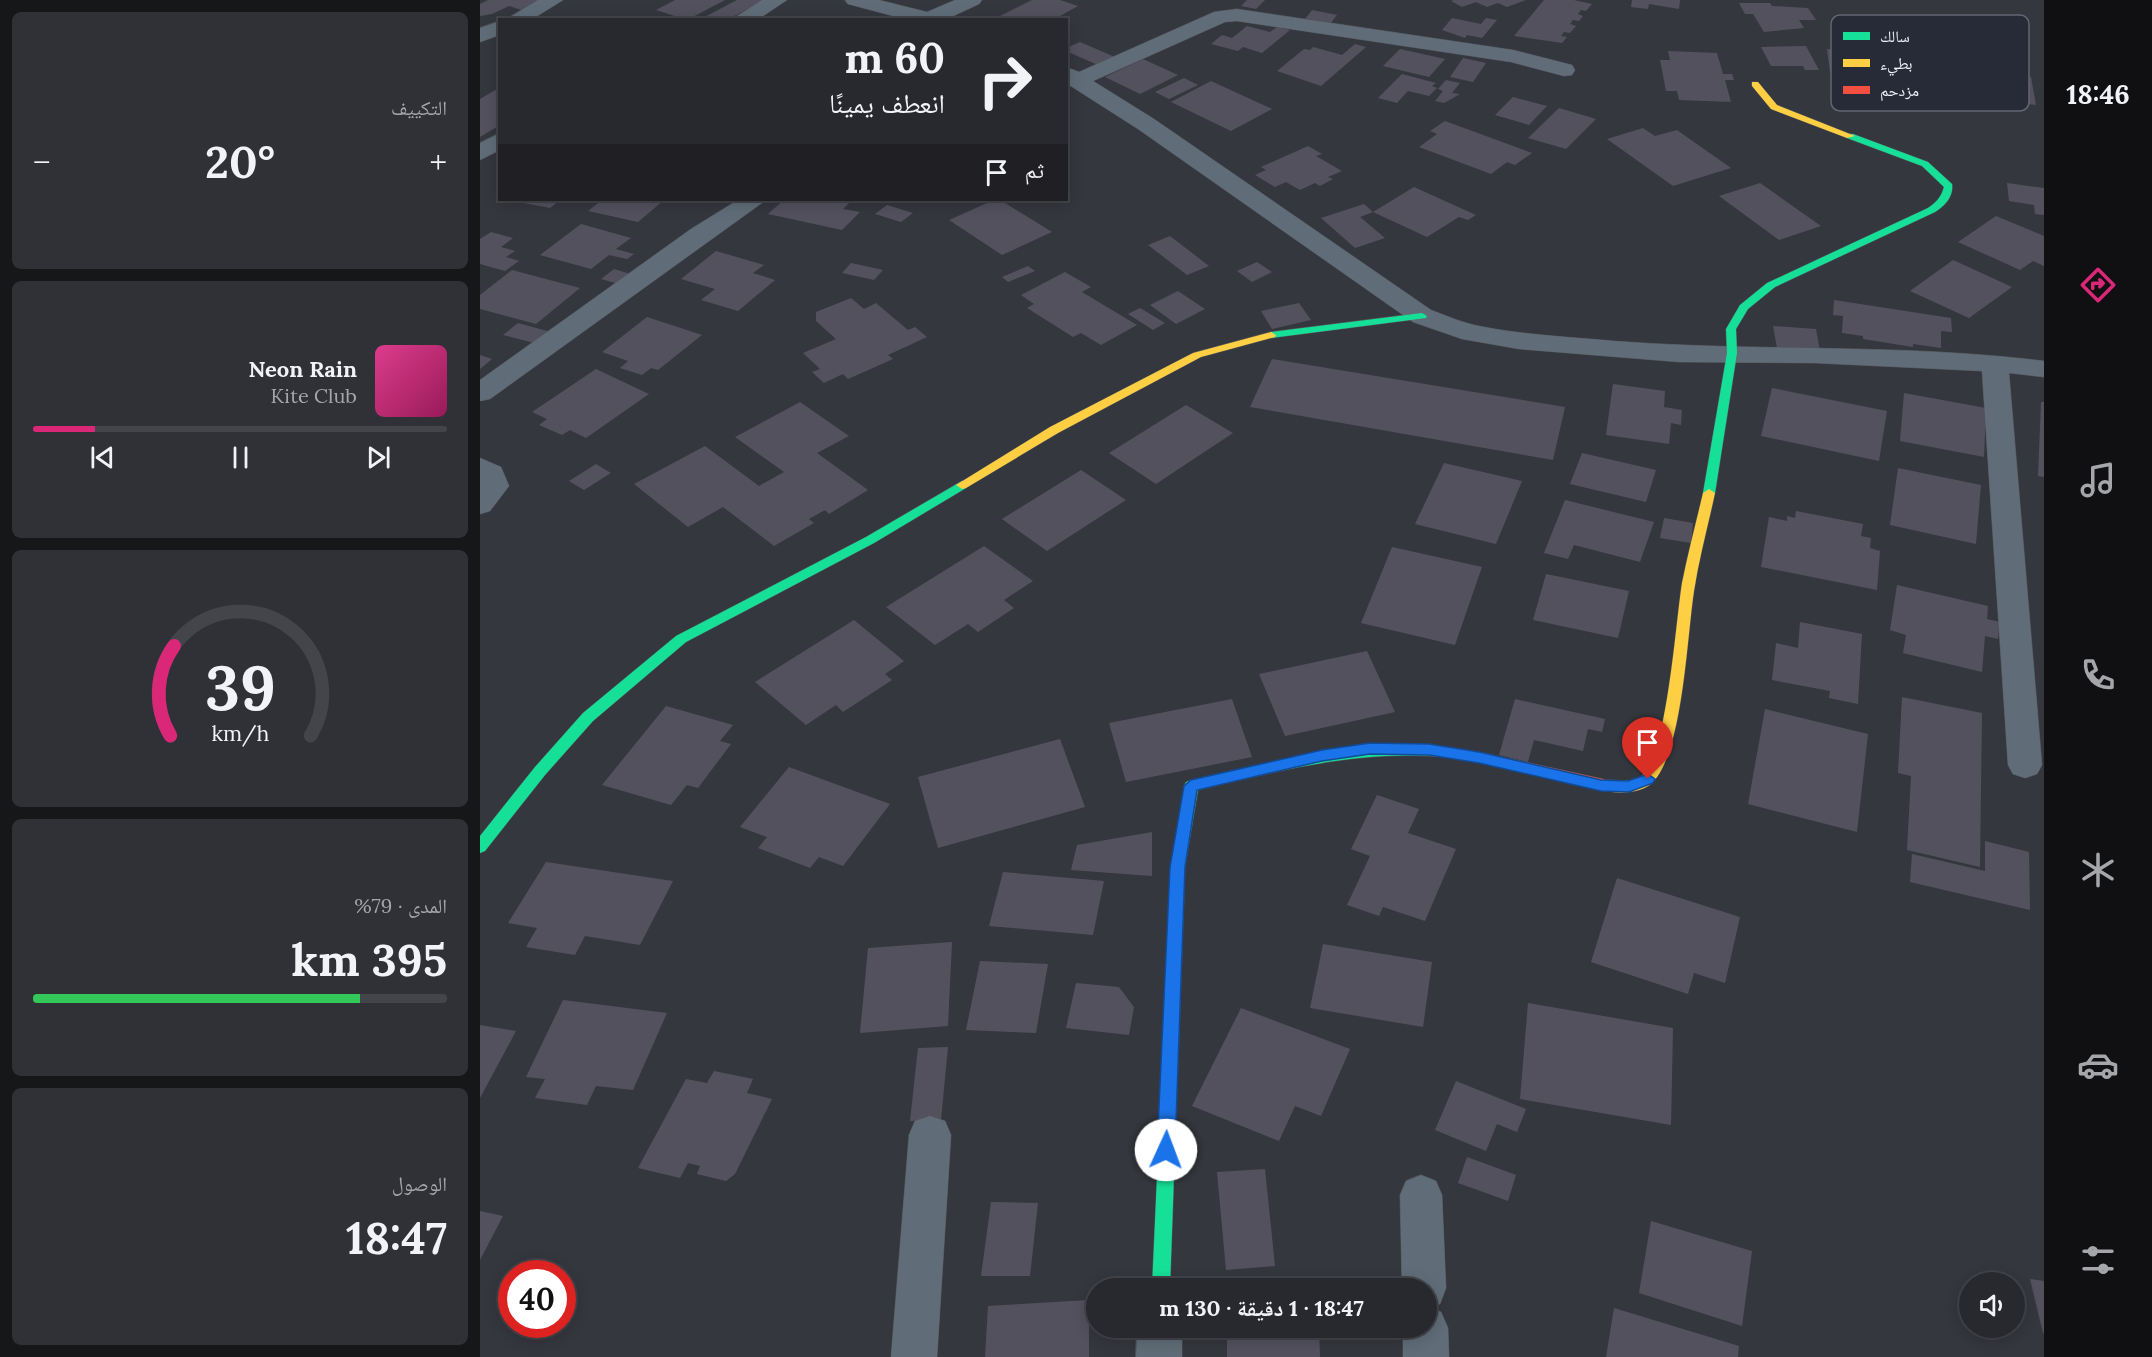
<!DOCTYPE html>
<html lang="ar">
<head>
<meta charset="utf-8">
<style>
  body { margin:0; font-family:Lora,"Noto Naskh Arabic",serif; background:#303136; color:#f1f3f6; direction:rtl; height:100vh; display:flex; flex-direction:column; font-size:22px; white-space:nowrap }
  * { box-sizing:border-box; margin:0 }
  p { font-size:20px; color:#a5a6aa }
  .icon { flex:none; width:33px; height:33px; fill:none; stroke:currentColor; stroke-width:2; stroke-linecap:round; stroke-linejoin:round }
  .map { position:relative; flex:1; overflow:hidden; direction:ltr }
  .drawer { display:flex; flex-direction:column; gap:12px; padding:12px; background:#161719; width:480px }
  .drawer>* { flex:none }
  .hud { position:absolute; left:18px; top:18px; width:570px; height:183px; border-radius:0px; box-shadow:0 3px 15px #0003,0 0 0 2px #44454a; direction:rtl; background:#28292e; color:#f1f3f6; overflow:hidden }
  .buttons { position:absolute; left:1479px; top:1272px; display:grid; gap:12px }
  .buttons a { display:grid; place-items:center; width:66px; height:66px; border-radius:50%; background:#28292e; box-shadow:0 3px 15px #0003,0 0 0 2px #44454a; font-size:30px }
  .speed { position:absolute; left:18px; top:1260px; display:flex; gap:12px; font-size:30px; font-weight:700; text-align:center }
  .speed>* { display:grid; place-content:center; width:78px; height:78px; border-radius:50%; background:#28292e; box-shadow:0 3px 15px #0003,0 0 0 2px #44454a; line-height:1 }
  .speed .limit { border:9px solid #d22; background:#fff; color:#111 }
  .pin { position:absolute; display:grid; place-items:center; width:51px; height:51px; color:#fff; margin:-62px -26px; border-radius:50% 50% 50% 0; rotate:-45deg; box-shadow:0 0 6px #0007 }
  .pin .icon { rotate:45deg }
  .me { position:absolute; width:66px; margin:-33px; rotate:2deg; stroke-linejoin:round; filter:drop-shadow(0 0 4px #0008) }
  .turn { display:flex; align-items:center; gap:21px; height:126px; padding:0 24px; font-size:27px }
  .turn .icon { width:78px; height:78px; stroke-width:2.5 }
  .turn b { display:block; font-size:42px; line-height:51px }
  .then { display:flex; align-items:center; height:57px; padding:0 24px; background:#0003; gap:12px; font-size:22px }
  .big { font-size:45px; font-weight:700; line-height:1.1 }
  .drawer .card { flex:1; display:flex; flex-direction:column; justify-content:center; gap:9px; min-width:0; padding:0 21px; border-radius:9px; background:#303136 }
  .drawer .dial { align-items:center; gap:0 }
  .dial svg { height:156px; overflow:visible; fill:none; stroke:#44454a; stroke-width:7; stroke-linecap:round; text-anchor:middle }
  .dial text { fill:#f1f3f6; stroke:none }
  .song { display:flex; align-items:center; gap:18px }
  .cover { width:72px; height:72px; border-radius:9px; background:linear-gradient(135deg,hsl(330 70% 55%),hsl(330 70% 35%)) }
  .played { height:6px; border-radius:3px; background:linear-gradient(90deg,#db2777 15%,#44454a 15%) }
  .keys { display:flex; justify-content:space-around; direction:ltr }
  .heat { display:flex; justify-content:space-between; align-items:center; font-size:33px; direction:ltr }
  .charge { height:9px; border-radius:4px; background:linear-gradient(90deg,#34c759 79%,#44454a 0) }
  .trip { position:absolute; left:606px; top:1278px; width:351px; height:60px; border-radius:30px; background:#28292e; box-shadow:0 3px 15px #0003,0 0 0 2px #44454a; font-weight:700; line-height:60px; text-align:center; direction:rtl }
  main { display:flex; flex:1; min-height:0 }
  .menu { display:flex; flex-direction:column; width:108px; justify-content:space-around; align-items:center; background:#101012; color:#a5a6aa }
  .menu .icon { width:42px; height:42px }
  .menu .current { color:#db2777 }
  .menu b { font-size:27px; color:#f1f3f6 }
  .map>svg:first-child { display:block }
</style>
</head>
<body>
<main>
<nav class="menu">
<b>18:46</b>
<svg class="icon current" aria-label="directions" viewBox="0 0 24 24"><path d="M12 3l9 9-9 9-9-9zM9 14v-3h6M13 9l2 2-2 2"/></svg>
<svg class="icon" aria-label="music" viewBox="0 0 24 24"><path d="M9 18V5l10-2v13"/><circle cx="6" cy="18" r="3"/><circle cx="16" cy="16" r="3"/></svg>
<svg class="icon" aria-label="phone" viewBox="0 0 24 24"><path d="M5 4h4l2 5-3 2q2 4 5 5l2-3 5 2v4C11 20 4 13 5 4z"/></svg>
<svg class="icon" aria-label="climate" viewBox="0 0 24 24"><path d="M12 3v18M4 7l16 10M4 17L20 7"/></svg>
<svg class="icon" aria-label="car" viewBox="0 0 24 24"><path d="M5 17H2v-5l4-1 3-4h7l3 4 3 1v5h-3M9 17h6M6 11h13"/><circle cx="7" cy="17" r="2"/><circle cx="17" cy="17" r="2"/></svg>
<svg class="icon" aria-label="filters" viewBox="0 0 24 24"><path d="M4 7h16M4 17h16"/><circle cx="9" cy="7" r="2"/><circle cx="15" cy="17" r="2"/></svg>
</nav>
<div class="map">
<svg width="1564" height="1357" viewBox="0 0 1564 1357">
  <rect width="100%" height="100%" fill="#35373e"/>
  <path fill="#54515f" d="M8,0H59L50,4L55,6L45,11L29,6L12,14L0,16V4Z
    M195,0H245L207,20L176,10Z
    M257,0H284L247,20H219Z
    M552,0H580L598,6L573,20H529L520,16Z
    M767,0H785L776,9L761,6Z
    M974,0H1046L1027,7L1018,3L1007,7L996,2L982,7L971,1Z
    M1064,0H1094L1112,4L1106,11L1101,10L1098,14L1103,16L1099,21L1093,20L1090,24L1096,26L1090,33L1084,32L1081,36L1087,37L1082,43L1034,36Z
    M1152,0H1200L1199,9L1169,4L1168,9L1151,7Z
    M1259,3H1290L1292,6L1328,8L1336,20H1319L1324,28L1284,32L1273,14H1265Z
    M832,10L857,15L850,24L825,19Z
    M972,18L1001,24L1006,18L1017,20L1002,38L987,35L985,38L962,30Z
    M767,26L790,32L797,27L810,30L782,53L763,47L758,51L731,44L742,35L752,38Z
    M600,42L635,57L618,65L586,51V48Z
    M875,44L886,47L841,86L797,71L824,49L830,50L833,47L862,55Z
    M1326,46L1339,70H1325L1323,66H1291L1281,47Z
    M920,49L965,59L949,77L903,66Z
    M1347,49L1391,52L1395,73L1403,74L1404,77L1381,75L1380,72H1350Z
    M1188,51L1237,53L1243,74H1252L1254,80H1245L1251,102L1199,100L1197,91H1186L1180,60H1190Z
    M983,58L1006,63L993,82L970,77Z
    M663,59L698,75L660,94L625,77Z
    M1506,68L1551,77L1556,105L1490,97L1487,70L1506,72Z
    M922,74L956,83L952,86L957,88L949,96L928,91L917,103L898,98Z
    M704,78L718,85L689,99L675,92Z
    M966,80L980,83L972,93L980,94L964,103L955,101L963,91L958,89Z
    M731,81L792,109L751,131L691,102Z
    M17,89L20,125L0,137V99Z
    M1033,97L1067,106L1049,125L1015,115Z
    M1079,108L1116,119L1086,149L1048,138Z
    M965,121L1044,150L1052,153L1035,165L1027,162L1011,174L939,147L957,134L950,131Z
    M1163,128L1175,136L1197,130L1251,168L1193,186L1127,139Z
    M828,146L842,154L836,156L862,171L848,177L853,179L840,186L835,183L820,190L806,182L795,187L775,175L786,170L781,167Z
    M1280,183L1341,226L1299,240L1239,196Z
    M1527,183L1564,188V215L1555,214L1554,205L1529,201Z
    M934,187L996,215L988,220L979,217L947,237L893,212Z
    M122,200H184L158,222L108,211Z
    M304,200H372L363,209L380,212L362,230L288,214Z
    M514,200H520L572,232L522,255L469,220Z
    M33,201V200H80L70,208Z
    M884,204L893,212L880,217L905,238L875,248L841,218Z
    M407,205L433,213L421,222L395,214Z
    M1516,216L1564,236V266L1553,261L1540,270L1478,242Z
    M101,224L151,238L136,249L154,254L147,259L129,255L111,269L60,255Z
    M11,232L33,238L21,247L35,251L26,257L39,261L25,271L0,264V239Z
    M690,236L729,266L707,275L668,245Z
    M236,251L284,265L273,273L295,280L258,311L221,300L235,289L201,279Z
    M1473,260L1532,287L1489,318L1430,291Z
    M777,262L792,272L772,282L757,271Z
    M371,263L403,270L394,280L362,273Z
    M548,266L555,271L528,282L522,277Z
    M134,269L154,275L142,285L121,279Z
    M32,270L100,288L56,324L0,309V295Z
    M585,272L611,287L602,292L657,325L621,345L601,333L593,337L547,308L554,304L541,295Z
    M698,291L725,309L696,324L670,305Z
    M371,298L384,309L396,303L428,330L435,327L447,337L408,355L413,359L368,379L363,374L344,383L332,372L340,369L323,353L356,339L336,321V312Z
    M1354,300L1471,318L1472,332L1461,331V348L1433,344V347L1383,339V336L1362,333L1363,316L1353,315Z
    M819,303L831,320L792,329L781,311Z
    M660,308L685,323L673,330L648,314Z
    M167,317L222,335L178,370L171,368L162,375L140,368L148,361L122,352Z
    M38,323L71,332L58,344L23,335Z
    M1293,326L1336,329L1340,351L1297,348Z
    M0,355L12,359L0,369Z
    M792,359L1085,407L1073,460L770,407Z
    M116,369L169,394L106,438L90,430L82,435L59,425L67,419L52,412Z
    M1133,384L1185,391L1184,407L1202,410L1201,425L1191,423L1189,444L1126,435Z
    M1292,388L1407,411L1399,461L1281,436Z
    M1424,393L1506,408L1504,457L1420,441Z
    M320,402L369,436L337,453L388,490L349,514L345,510L329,519L334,523L294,546L243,507L208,527L154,484L225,446L279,486L304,472L255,437Z
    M1561,402H1564V477L1558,476Z
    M706,405L753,433L676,484L629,453Z
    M1102,453L1176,470L1166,502L1090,484Z
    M964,463L1042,481L1016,544L935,524Z
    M116,464L131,473L104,490L89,481Z
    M1418,468L1501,485L1496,544L1410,525Z
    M601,470L646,500L567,551L522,519Z
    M1085,500L1174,522L1160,562L1094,545L1088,559L1064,553Z
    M1316,511L1383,524L1381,536L1391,538L1390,548L1400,551L1397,590L1281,567L1289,517L1307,521V516L1315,518Z
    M1184,518L1213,523L1211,543L1180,538Z
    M504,546L553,581L524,600L534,608L498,632L488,624L455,645L406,607Z
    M912,547L1002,567L975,645L881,623Z
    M1066,574L1149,591L1138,638L1053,620Z
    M1417,585L1508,606L1507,619L1520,622L1518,639L1505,636L1502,672L1423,653L1426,635L1410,630Z
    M374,620L424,661L405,674L412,680L363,712L356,705L326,725L275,682Z
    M1320,622L1382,634L1378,704L1349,698L1350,691L1292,680L1296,643L1318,648Z
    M887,651L915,712L805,736L779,674Z
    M1422,697L1502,713L1500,867L1427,850L1431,776L1418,773Z
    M752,699L772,757L646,782L629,723Z
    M1035,699L1125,719L1122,732L1108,729L1103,751L1054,740L1048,762L1019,755Z
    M186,706L253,725L240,741L251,744L218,788L207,785L191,805L122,785Z
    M1285,709L1388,734L1377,832L1268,804Z
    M580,739L605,807L458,848L438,777Z
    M309,767L410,804L363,866L339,857L330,868L278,848L287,837L260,827Z
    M897,795L939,809L928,833L976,849L945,921L903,907L899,916L867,905L890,856L871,849Z
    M672,832V876L591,870L597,845Z
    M1505,841L1549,852L1550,910L1430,882L1432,854L1505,871Z
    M66,862L193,881L160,945L105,936L95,955L46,947L57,928L28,923Z
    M523,872L624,881L613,935L509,926Z
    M1137,878L1260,917L1245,983L1214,973L1208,994L1111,962Z
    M472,942L468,1026L380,1033L388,948Z
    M843,944L952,962L943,1027L830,1008Z
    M500,961L568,964L556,1033L486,1030Z
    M596,983L639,987L654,1007L649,1035L586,1028Z
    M83,1000L187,1013L153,1090L116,1086L107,1105L55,1098L65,1079L46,1077Z
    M1048,1003L1193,1028L1191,1125L1040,1099Z
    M761,1008L870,1049L841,1116L815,1106L799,1141L712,1106Z
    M0,1025L36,1031L0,1098Z
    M468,1047L461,1120L430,1121L438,1048Z
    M234,1071L273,1079L267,1093L292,1099L255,1174L246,1181L217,1174L220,1166L208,1163L200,1178L158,1168L206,1079L227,1083Z
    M976,1081L1046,1109L1037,1132L1017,1124L1006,1151L955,1130Z
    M987,1157L1036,1175L1028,1201L978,1183Z
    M785,1169L795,1266L746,1270L737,1172Z
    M511,1202L558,1203L550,1276H501Z
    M0,1211L23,1216L0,1260Z
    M1171,1221L1272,1251L1262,1326L1159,1293Z
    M1550,1279L1564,1281V1333H1563Z
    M609,1300V1357H505L508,1306Z
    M1134,1308L1259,1346L1258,1357H1126Z
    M747,1328H839L840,1357H747Z"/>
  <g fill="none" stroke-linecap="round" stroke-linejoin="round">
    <g stroke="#53565b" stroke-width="1">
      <path id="street" d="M58,0H83L51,20H25Z
        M282,0H307L277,20H251Z
        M365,0H399L447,12L475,0H502L499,4L465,20H428L368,4Z
        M757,9L1033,50L1092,65L1095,70L1092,75L1084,76L1031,62L757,21L745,22L613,81L674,119L951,310C967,316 983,323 999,326C1043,335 1089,337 1134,341C1277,352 1421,343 1564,361V377L1529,373L1562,765L1557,774L1545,778L1533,774L1528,765L1502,371L1335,363L1199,362L1039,349L982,339L933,322L658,129L586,83V67L599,72L734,12Z
        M20,21V35L0,42V28Z
        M20,133V150L0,160V143Z
        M258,200H286L10,399L0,401V380L211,229Z
        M0,458L21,467L29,486L10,511L0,514Z
        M450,1116L465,1121L471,1135L457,1357H411L429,1135L435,1121Z
        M941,1175L956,1181L962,1195L966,1288L960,1304L950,1307L961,1312L968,1328L969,1357H923V1328H946V1288H922L920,1195L926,1181Z
        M657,1328H702V1357H656Z"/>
    </g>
    <g stroke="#53565b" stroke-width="1">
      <path id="fast" d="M1367,134H1373L1448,162L1472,184C1474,196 1465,206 1455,212L1295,287L1268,309L1256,329L1257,353L1235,493L1229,497L1225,496L1223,493L1247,353L1246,329L1260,305L1287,283L1448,208C1457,202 1461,197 1464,187L1442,166L1367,138Z
        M942,313L947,316L946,318L791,338L786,335L791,332Z
        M482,481L486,482L488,485L486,488L394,543L206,642L113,721L65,775L5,851L0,853V836L55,767L103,713L196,636L386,537Z
        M900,744L965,747L970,748L972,752L970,756L965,757C876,750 803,770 718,790L705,867L690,1288H672L691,867L704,786L706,782L711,780C774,766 836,750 900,744Z"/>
    </g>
    <g stroke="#53565b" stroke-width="1">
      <path id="slow" d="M1272,82H1278L1297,105L1375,136L1367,138L1291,109L1272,86Z
        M791,332L796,335L795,337L721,357L578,433L486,488L482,489L476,485L570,427L713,353Z
        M1229,489L1235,493C1228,526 1219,558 1214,591C1207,636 1203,748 1174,781C1162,795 1134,794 1118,789L1116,785L1118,781C1132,777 1150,786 1163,775C1187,753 1196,620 1202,583C1208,553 1216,523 1223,493Z"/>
    </g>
    <g stroke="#53565b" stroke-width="1">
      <path id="jam" d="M965,747L999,752L1123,779L1128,781L1130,785L1128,789L1123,791L999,762L965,757L960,756L958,752L960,748Z"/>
    </g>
    <use href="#street" fill="#606d78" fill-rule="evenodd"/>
    <use href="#fast" fill="#16e098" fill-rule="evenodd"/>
    <use href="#slow" fill="#ffcf43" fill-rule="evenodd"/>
    <use href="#jam" fill="#f24e42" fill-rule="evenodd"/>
  </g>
  <path fill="#1a73e8" stroke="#114b97" stroke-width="1.5" d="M890,743L949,744L999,752L1121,780L1148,781L1168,774L1175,779L1173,783L1149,792L1121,791L999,763L949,755L890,754L842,761L717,790L705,867L695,1150L692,1155L686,1158L680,1155L677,1150L690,867L704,786L711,780L842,750Z"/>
  <rect x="1351" y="15" width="198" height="96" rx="9" fill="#272b38" stroke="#636672" stroke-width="1.5"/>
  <rect x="1363" y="32" width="27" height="8" fill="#16e098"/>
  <rect x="1363" y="59" width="27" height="8" fill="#ffcf43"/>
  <rect x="1363" y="86" width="27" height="8" fill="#f24e42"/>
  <g font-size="16" fill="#eef1f9">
    <text x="1400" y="42">سالك</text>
    <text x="1400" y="69">بطيء</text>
    <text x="1400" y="96">مزدحم</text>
  </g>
</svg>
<div class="buttons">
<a><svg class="icon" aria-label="sound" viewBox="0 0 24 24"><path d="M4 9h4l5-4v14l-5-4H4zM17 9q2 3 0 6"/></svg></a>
</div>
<div class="speed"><div class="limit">40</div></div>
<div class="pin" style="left:1168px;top:779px;background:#d93025"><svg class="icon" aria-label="arrive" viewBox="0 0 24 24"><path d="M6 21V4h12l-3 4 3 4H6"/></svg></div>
<svg class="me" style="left:686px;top:1150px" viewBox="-20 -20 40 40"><circle r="19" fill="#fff"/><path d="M0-13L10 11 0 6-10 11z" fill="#1a73e8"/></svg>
<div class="trip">18:47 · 1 دقيقة · 130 m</div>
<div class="hud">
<div class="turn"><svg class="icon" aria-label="right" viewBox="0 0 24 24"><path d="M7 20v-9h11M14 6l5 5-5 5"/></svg><div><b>60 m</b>انعطف يمينًا</div></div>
<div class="then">ثم<svg class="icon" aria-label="arrive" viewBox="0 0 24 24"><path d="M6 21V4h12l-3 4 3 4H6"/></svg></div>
</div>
</div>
<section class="drawer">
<div class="card"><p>التكييف</p>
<div class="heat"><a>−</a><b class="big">20°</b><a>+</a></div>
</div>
<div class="card">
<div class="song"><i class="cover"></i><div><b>Neon Rain</b><p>Kite Club</p></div></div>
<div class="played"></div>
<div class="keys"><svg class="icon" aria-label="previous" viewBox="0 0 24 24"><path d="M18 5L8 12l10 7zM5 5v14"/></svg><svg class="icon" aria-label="pause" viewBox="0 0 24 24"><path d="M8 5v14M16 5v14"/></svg><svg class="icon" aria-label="next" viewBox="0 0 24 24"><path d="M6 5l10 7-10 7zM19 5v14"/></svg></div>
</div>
<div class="card dial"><svg viewBox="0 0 100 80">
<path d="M14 69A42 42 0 1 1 86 69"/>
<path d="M14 69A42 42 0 0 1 16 23" stroke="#db2777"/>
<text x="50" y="56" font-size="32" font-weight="700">39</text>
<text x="50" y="72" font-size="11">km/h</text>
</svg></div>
<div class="card"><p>المدى · 79%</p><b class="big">395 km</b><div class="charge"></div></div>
<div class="card"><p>الوصول</p><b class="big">18:47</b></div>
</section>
</main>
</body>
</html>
